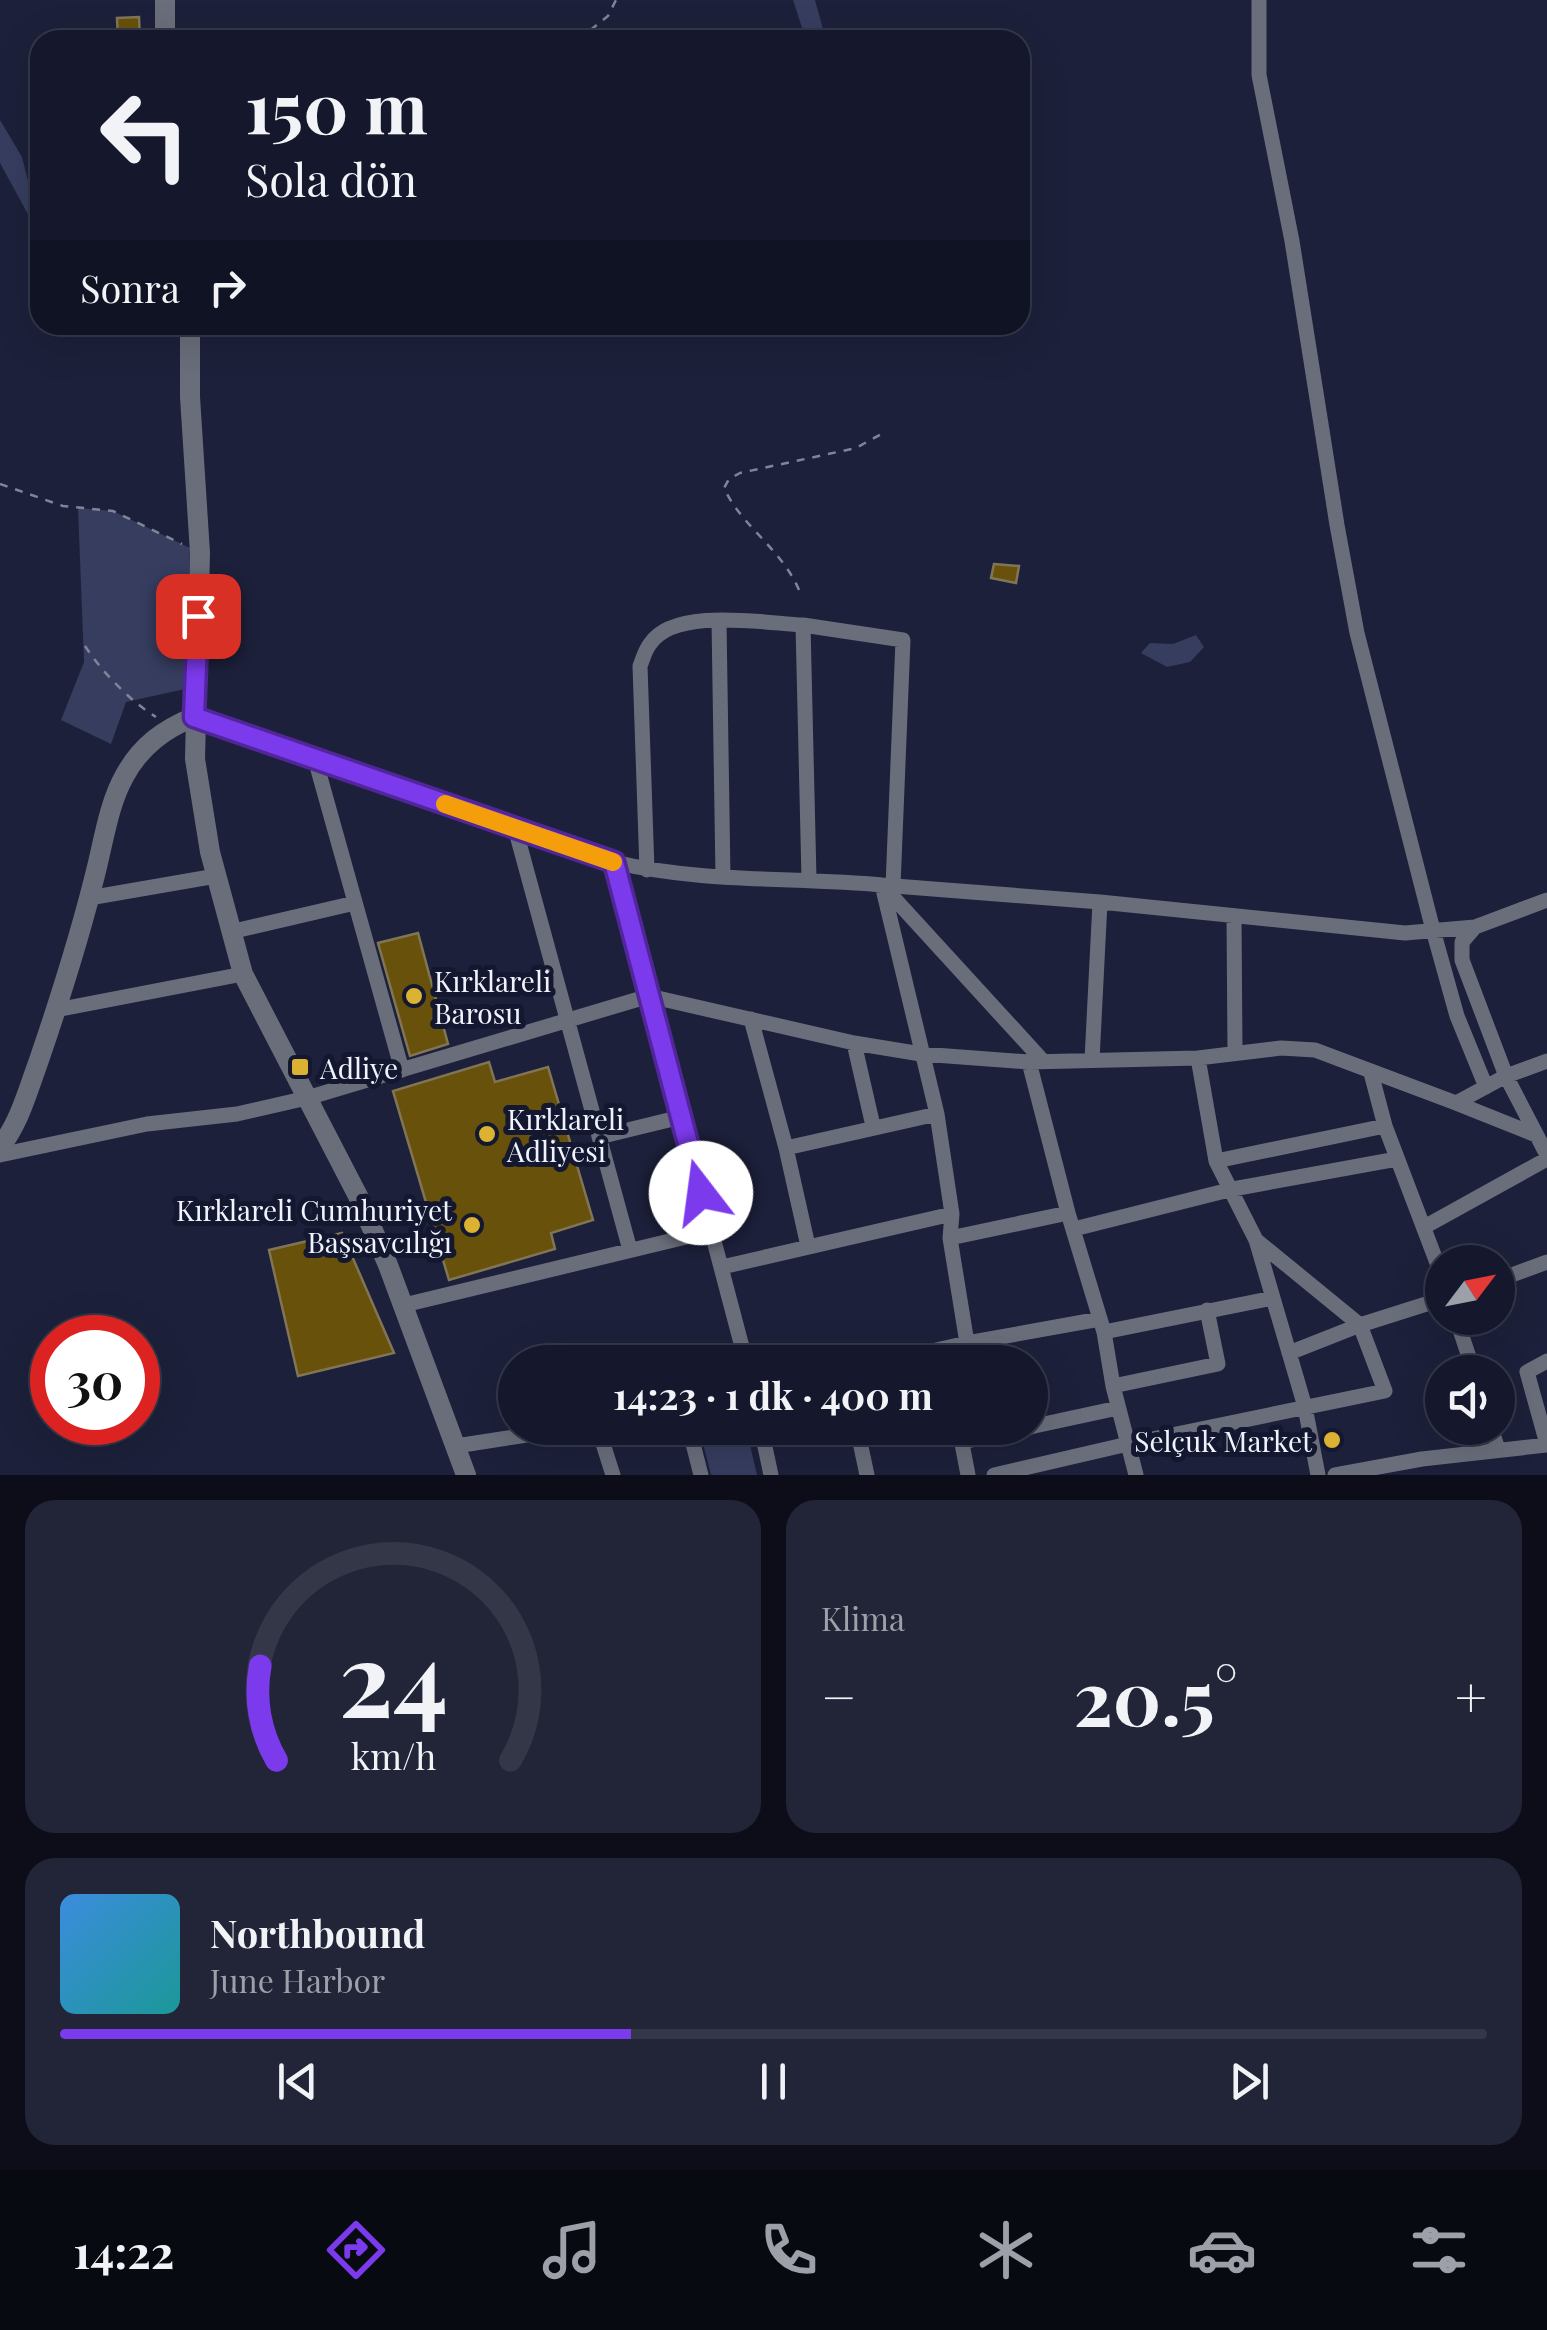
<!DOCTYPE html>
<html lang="tr">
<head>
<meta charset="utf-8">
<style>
  body { margin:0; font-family:"Playfair Display",serif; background:#222538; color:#f1f3f6; height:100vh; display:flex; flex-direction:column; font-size:38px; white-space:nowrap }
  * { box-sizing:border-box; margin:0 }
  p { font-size:32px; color:#9da0a9 }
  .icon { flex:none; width:55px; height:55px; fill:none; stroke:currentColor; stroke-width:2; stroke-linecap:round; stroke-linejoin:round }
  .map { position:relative; height:1475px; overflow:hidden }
  .side { display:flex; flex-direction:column; gap:25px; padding:25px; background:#0c0d18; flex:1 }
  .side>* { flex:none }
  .banner { position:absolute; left:30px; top:30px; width:1000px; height:305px; border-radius:30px; box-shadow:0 10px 40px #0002,0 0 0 2px #343748; background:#15182c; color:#f1f3f6; overflow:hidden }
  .needle { width:65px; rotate:58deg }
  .tools { position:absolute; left:1425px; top:1245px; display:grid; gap:20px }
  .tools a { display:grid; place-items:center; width:90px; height:90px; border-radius:50%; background:#15182c; box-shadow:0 10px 40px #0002,0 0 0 2px #343748; font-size:50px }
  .speed { position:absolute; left:30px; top:1315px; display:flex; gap:20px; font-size:50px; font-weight:700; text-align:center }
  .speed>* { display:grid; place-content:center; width:130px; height:130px; border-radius:50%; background:#15182c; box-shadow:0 10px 40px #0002,0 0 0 2px #343748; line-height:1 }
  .speed .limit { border:15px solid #d22; background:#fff; color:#111 }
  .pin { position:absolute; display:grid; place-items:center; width:85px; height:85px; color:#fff; margin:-42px; border-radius:20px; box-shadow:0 5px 15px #0006 }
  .me { position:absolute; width:110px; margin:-55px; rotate:345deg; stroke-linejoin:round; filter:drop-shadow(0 0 8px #0008) }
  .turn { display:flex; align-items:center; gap:35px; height:210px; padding:0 50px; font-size:45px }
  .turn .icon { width:130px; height:130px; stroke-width:2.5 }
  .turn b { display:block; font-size:70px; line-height:85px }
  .then { display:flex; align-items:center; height:95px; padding:0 50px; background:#0003; gap:20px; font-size:38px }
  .big { font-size:75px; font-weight:700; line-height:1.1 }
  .side .card { flex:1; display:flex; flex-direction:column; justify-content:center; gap:15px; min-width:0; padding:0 35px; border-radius:30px; background:#222538 }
  .side .dial { align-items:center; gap:0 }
  .dial svg { height:260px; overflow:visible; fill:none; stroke:#343748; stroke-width:7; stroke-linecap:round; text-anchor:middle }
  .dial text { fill:#f1f3f6; stroke:none }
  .song { display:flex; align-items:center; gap:30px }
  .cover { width:120px; height:120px; border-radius:15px; background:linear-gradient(135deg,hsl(210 70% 55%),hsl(180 70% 35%)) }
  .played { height:10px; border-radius:5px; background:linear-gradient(90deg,#7c3aed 40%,#343748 40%) }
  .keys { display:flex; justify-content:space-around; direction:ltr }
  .heat { display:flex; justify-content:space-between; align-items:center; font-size:55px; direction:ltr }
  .side .tiles { flex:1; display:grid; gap:25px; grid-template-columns:1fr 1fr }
  .card:last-child { grid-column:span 2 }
  .trip { position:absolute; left:498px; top:1345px; width:550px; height:100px; border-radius:50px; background:#15182c; box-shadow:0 10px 40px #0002,0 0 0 2px #343748; font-weight:700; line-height:100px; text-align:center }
  .dock { display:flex; height:160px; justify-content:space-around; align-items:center; background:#080a12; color:#9da0a9 }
  .dock .icon { width:70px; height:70px }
  .dock .active { color:#7c3aed }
  .dock b { font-size:45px; color:#f1f3f6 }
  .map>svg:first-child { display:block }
</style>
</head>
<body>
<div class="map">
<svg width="1547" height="1475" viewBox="0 0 1547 1475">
  <rect width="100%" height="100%" fill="#1c203a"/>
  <path fill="#363d5f" d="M793,0H815L826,40H806Z
    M0,120L22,157L35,209L30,218L0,163Z
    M78,508L113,511L190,548L185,689L126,702L111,744L61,720L84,662Z
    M1196,635L1204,647L1190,662L1167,667L1141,653L1150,643L1173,644Z
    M699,1428H746L757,1475H711Z"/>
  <path fill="#67510b" stroke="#817556" stroke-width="2.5" d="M139,17L140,40H118L117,18Z
    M994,564L1019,566L1016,583L991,578Z
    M418,933L448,1044L410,1056L378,943Z
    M489,1062L495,1082L548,1067L593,1220L551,1233L555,1249L449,1280L393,1091Z
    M342,1233L394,1353L298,1376L269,1250Z"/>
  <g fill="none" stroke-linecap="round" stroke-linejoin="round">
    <path stroke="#818497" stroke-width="2.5" stroke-dasharray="8 8" stroke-linecap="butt" d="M578,40L608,16L616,0
      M0,484L63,506L113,511L182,544
      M799,590C781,548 742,527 724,488L729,479L740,473L856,448L885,432
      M85,646C102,672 130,701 156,717"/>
    <path stroke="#6a6e7b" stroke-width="15" d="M1259,0V75L1292,241L1337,525L1357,633L1433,930L1457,1016L1486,1087
      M719,621L723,877
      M803,625L903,640L893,886
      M194,717L614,862C701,883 793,877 882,885L1043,1061
      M315,759L402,1070
      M515,828L630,1250
      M614,862L746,1362
      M647,870L640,666C643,659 645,650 650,644C674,607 763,623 803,625L809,879
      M89,898L216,876
      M1547,900L1475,927L1462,942V960L1506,1076L1547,1155
      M1100,902L1405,933L1475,927
      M1234,916L1235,1053
      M230,932L355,903
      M56,1010L243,974
      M751,1019L786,1148
      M854,1043L873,1126
      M1198,1058L1216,1161L1256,1240L1305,1407L1318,1475
      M1029,1062L1068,1213L1104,1332L1113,1386L1136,1475
      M1371,1073L1385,1126L1442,1276
      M1456,1103L1536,1135
      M599,1137L681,1117
      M0,1155L147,1124L237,1114L307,1098L649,996L854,1043L921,1054L1029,1062L1198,1058L1281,1048L1315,1050L1456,1103L1506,1076L1547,1061
      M1216,1161L1385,1126
      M1426,1226L1547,1159
      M1074,1229L1233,1189L1397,1159
      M950,1238L1068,1213
      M808,1246L786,1148L937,1114
      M722,1267L952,1214
      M1498,1280L1547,1262
      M404,1305L711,1231
      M1456,1318L1474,1372
      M1104,1332L1273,1298
      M967,1343L950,1238L952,1214L937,1114L882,885L1100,902L1092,1060
      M1289,1353L1360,1325L1442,1299
      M1547,1361L1527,1372L1547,1444
      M883,1362L967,1343L1100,1319
      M1113,1386L1218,1364L1207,1310
      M1030,1427L1118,1408
      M598,1428L613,1475
      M689,1428L701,1475
      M761,1428L771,1475
      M857,1428L867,1475
      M959,1428L968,1475
      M1491,1428L1498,1449
      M962,1442L1029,1428
      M456,1446L573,1428
      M994,1475L1128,1444L1385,1391L1360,1325L1256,1240
      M1335,1475L1422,1459L1547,1445"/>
    <path stroke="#6a6e7b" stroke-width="20" d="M165,0V40
      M190,325V397L200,553L195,759L210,852L243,974L358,1196L388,1265L466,1475
      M0,1147C19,1124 28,1090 38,1063C60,999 80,936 96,871C104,839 109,803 125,775C141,746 164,729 194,717"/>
  </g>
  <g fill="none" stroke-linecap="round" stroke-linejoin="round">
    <g stroke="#51269a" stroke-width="25">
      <path id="route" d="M198,616L194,717L614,862L701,1193"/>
    </g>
    <use href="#route" stroke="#7c3aed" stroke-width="18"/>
    <path stroke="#f59e0b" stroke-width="18" d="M445,804L613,862"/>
  </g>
  <g fill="#dcb233" stroke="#13172f" stroke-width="4">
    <circle cx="414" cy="996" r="10"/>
    <rect x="290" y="1057" width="20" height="20" rx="5"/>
    <circle cx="487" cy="1134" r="10"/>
    <circle cx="472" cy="1225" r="10"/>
    <circle cx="1332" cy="1440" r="10"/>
  </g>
  <g text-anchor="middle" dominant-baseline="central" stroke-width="10" stroke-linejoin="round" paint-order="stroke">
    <g font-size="28" fill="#f0f3fd" stroke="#13172f" text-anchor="start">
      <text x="434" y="980">Kırklareli<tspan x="434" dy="32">Barosu</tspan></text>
      <text x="320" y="1067">Adliye</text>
      <text x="507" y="1118">Kırklareli<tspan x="507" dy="32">Adliyesi</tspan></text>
      <text x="452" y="1209" text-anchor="end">Kırklareli Cumhuriyet<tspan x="452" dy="32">Başsavcılığı</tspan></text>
      <text x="1312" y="1440" text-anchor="end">Selçuk Market</text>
    </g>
  </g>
</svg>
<div class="tools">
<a><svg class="needle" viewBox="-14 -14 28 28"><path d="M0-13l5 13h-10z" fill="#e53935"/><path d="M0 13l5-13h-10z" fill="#9da0a9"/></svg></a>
<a><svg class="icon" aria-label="sound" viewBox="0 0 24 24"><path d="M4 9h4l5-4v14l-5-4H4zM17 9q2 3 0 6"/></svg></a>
</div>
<div class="speed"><div class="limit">30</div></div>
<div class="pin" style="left:198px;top:616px;background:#d93025"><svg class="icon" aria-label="arrive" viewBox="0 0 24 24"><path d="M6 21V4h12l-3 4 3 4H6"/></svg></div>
<svg class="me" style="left:701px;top:1193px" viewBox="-20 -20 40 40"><circle r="19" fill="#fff"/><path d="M0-13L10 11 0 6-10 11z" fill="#7c3aed"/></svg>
<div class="trip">14:23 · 1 dk · 400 m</div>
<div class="banner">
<div class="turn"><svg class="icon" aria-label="left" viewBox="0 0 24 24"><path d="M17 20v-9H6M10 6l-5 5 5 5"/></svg><div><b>150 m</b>Sola dön</div></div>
<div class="then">Sonra<svg class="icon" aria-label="right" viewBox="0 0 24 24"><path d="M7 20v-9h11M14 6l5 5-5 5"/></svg></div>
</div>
</div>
<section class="side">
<div class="tiles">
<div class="card dial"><svg viewBox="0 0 100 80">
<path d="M14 69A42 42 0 1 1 86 69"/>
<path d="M14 69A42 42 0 0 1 9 40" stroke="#7c3aed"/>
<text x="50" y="56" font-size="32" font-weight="700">24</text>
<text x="50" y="72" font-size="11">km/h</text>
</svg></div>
<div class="card"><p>Klima</p>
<div class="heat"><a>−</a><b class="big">20.5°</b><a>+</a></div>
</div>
<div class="card">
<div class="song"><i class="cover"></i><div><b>Northbound</b><p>June Harbor</p></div></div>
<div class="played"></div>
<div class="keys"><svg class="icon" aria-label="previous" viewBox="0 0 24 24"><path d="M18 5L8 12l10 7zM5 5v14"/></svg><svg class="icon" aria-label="pause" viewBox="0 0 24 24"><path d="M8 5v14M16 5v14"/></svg><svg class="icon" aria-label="next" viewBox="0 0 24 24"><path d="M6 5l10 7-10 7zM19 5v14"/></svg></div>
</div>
</div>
</section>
<nav class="dock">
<b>14:22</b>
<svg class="icon active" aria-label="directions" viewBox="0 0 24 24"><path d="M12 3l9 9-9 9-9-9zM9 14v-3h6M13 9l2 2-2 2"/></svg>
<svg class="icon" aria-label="music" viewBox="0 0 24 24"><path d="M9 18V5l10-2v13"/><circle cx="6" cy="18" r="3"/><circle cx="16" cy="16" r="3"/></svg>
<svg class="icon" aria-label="phone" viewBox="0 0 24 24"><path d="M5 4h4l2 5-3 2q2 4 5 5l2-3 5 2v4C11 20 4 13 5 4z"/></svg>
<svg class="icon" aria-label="climate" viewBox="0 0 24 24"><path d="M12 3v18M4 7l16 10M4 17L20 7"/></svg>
<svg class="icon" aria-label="car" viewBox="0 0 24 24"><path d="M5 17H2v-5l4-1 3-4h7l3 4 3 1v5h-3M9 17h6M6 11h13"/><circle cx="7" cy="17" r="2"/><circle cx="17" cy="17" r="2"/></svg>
<svg class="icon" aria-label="filters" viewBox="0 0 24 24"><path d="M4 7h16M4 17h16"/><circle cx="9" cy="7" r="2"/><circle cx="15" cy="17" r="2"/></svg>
</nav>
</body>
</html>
